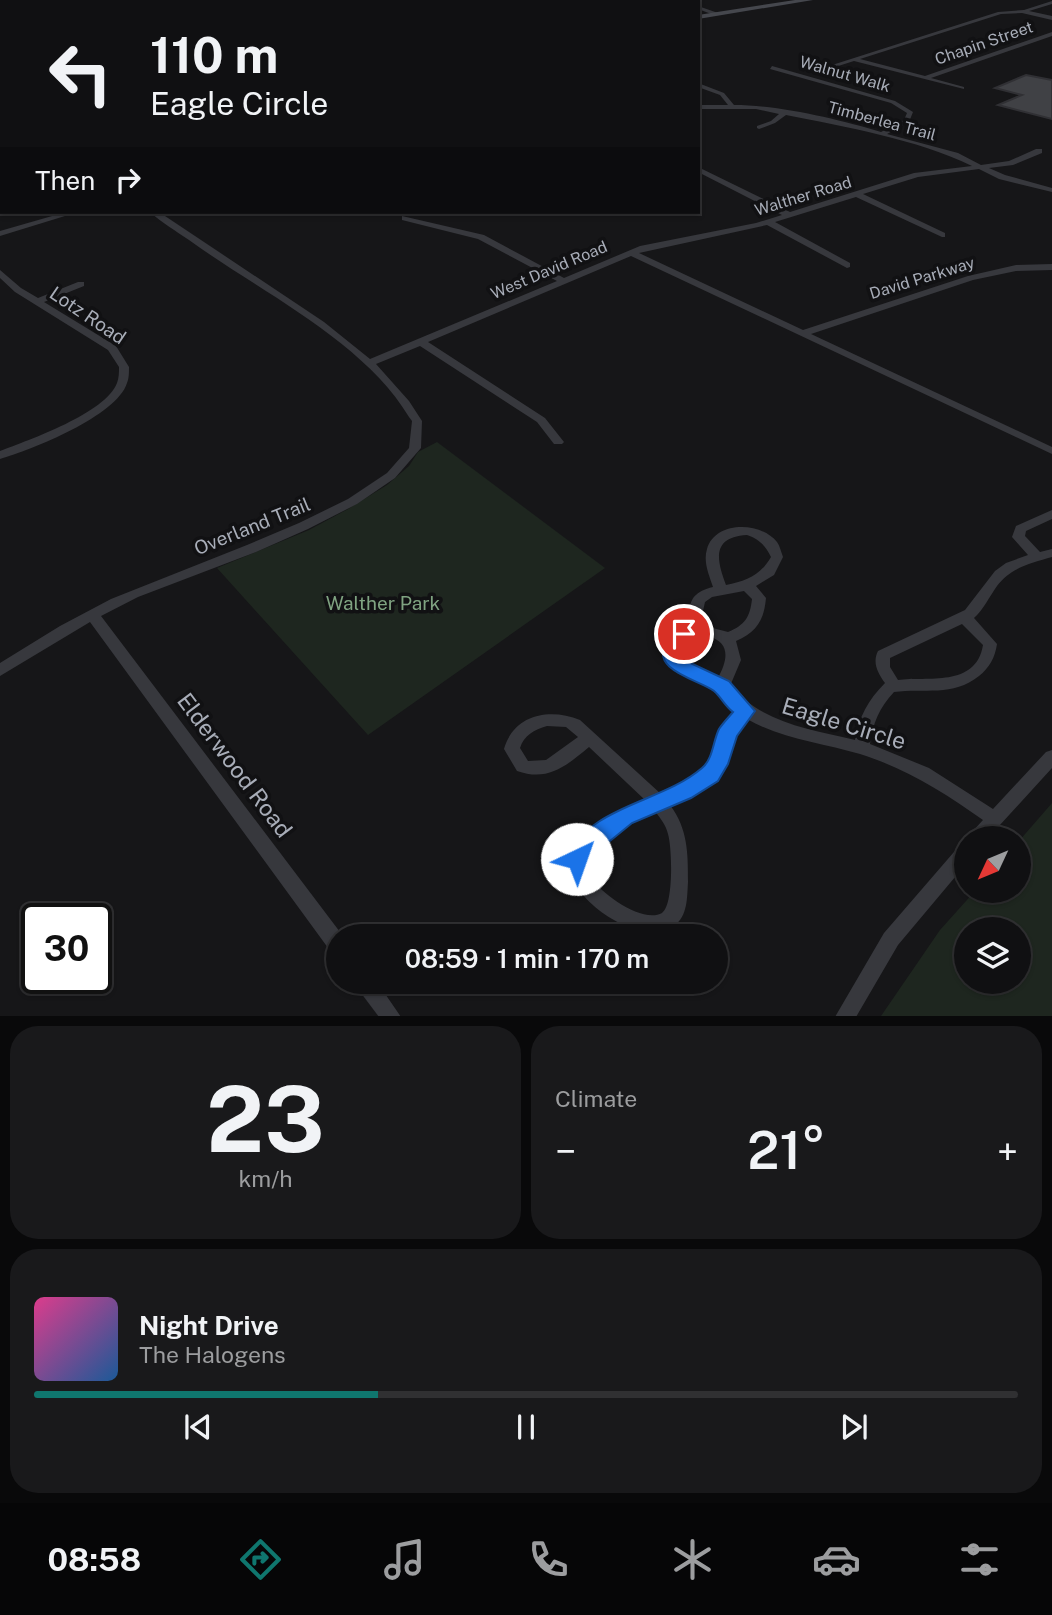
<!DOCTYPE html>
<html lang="en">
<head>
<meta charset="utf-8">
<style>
  body { margin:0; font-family:"Public Sans",sans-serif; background:#19191b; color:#f1f3f6; height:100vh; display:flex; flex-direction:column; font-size:26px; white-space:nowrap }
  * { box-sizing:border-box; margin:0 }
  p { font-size:23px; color:#9c9d9f }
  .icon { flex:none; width:38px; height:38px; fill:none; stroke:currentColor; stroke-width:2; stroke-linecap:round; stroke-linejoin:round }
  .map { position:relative; height:1016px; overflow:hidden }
  .side { display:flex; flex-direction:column; gap:10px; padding:10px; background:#09090a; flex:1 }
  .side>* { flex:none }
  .guide { position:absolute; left:0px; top:0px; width:700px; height:214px; box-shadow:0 2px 5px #0004,0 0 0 2px #303032; background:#101012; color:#f1f3f6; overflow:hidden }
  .needle { width:46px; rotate:226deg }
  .fabs { position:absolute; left:954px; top:826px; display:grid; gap:14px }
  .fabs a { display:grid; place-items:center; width:77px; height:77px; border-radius:50%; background:#101012; box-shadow:0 2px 5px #0004,0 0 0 2px #303032; font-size:35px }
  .speed { position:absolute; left:21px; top:903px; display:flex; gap:14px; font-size:35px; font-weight:700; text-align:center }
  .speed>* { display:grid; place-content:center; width:91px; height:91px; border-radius:50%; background:#101012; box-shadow:0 2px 5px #0004,0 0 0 2px #303032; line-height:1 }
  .speed .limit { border:4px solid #111; border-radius:10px; background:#fff; color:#111 }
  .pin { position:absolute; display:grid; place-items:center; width:60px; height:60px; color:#fff; margin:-30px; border:4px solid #fff; border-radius:50%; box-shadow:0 2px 7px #0007 }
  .me { position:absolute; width:77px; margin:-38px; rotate:42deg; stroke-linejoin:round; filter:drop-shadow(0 0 5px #0008) }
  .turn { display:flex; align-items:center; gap:24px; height:147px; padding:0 35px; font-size:32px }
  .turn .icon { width:91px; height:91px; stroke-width:2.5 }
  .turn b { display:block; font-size:49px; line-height:60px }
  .then { display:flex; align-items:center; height:66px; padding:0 35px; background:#0003; gap:14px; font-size:26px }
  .big { font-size:52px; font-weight:600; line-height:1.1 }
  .side .card { flex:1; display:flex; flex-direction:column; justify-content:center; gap:10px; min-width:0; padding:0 24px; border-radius:28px; background:#19191b }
  .side .dial { align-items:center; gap:0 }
  .dial b { font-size:91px; line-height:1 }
  .song { display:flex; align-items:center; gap:21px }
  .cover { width:84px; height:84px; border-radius:10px; background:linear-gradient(135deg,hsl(330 70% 55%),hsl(210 70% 35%)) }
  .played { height:7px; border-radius:4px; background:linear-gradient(90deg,#0f766e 35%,#303032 35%) }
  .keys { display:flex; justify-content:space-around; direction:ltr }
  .heat { display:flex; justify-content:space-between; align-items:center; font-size:38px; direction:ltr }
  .side .tiles { flex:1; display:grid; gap:10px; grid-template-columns:1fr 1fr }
  .card:last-child { grid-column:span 2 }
  .trip { position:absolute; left:326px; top:924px; width:402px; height:70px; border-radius:35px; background:#101012; box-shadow:0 2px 5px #0004,0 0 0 2px #303032; font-weight:600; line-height:70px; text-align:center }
  .tabs { display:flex; height:112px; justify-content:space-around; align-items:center; background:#060607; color:#9c9d9f }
  .tabs .icon { width:49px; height:49px }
  .tabs .on { color:#0f766e }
  .tabs b { font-size:32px; color:#f1f3f6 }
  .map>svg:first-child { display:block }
</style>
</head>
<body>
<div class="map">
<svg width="1052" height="1017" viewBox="0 0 1052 1017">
  <rect width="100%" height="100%" fill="#161618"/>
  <path fill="#1e261f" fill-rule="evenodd" d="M437,442L605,568L368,735L217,568L309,530L348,509L387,485L409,466L418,452Z
    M1052,803V1016H881L940,930L975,891H1018L1019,841ZM966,929H1018V982H966Z"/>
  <path fill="#404145" stroke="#303034" stroke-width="2" d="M1026,75L1052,80V119L998,105L1022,95L995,88Z"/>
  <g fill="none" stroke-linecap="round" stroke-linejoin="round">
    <path fill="#37383d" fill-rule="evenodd" d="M1052,1V4L1029,11L1052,16V20L1022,13L1001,14L860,59L925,76L1052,32V36L931,78L964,87V89L854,61L832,68L829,66L998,12L1024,10Z
      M698,6L718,13L719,14L714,15L698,9Z
      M772,66L895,101L913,112L909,122L887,134L958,153L981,165L1009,161L1036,149H1042V153L1013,165L989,168L1005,175L1052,188V192L999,179L979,169L918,177L863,194L945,233V237H942L856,197L775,222L850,263V267L847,268L767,225L639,253L803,330L968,276L1016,265L1052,264V270L1016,271L973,280L811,334L1052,447V454L631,256L428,342L545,418L564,442L562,444H554L537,422L420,346L376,364L409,401L422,421L421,448L395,478L357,504L308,529L256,552L138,597L101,616L343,936H338V954L331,952L90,622L0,676V663L60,626L111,599L247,545L299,523L348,499L387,473L409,448L412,421L409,417C364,341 259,291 189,240C176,231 162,223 150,212H159L324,322L370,359L557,281L478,239L402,220V216L484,235L564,278L640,246L756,223L782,215L698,172V167L790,212L914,173L972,166C916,139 846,127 786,115L775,123L759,129L757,128V126L771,121L779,114L756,109H698V105H728L720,95L698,87V83L724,93L734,105C778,105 838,119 881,132L904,120L907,113L891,103L770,69Z
      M0,115H2V120L0,119Z
      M0,184H2V188H0Z
      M66,212H78L0,236V231Z
      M0,270L21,288L38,298L78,282H84V286L44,302L116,346L129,367C129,372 129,379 127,383C117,416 31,450 0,459V451C29,440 106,413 117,383C119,378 119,372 119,367L108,350L15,292L0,278Z
      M1052,510V519L1026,531L1025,536L1040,552L1052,549V557C1031,563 1010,568 997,586C989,597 984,609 974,618L997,644C995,658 989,668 979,676C953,697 924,688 894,692C879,708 873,723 870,744L929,768L993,809L1046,752L1052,750V768L988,838H969L971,833L983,820C945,793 905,768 860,754C822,743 782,739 747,719L733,737L724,766L716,780L697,794L670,805C688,829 688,853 688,882C687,897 688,916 674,926C643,951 560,896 570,857C577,832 623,808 645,800L589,747C566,766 548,782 517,771L504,749C514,714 550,708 580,720L661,794L685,784L704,770L709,763L722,728L736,711L717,691L677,673L665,653C669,637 677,633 692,627C687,605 689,593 713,587C709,575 703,562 707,549C715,521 760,521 777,542C780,546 781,552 783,557L774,575L756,586L766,598C764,620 757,632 736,641L741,660L730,686C765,724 807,728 855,740C859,717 868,700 885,683C878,673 872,663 878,651L965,610L995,571L1006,563L1028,555L1012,537L1016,526ZM747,535C759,539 765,545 771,557C760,576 746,581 726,585C716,559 712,537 747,535ZM744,591L752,599C750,617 745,625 728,632L705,626L703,611L705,602L712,597ZM962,624L983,645C976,688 927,676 898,680L890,667V658ZM708,636C732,643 727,661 718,678L687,665L679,653C683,638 695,637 708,636ZM547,726L566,727L578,737L546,760L528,761L520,748C524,735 534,730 547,726ZM655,811C660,818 666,825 668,834C672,847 674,905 662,913C643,924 602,894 592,879C588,873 587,867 587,859L622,826Z
      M966,843V864L898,945L856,1017H835L884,933L960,845Z
      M356,982H377L401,1017H379L358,989Z"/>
    <path fill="#45474d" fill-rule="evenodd" d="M795,0H813L698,19V15Z
      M2,89V95L0,96V90Z"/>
    <path fill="#53555c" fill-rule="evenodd" d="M43,0H57L55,2Z
      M0,11H2V15H0Z"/>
  </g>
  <path fill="#1a73e8" stroke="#114b97" stroke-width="2" d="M684,627L690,629L693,634L683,648L684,660L729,681L755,711L737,736L728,764L718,781L691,798L632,823L589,858L585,867L577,870L569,867L566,859C591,804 660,804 702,768C713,759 713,741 719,729C723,723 728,718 733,712C725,706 721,697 714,691C700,680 648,670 667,642C672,635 676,630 684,627Z"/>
  <g text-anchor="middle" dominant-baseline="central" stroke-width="7" stroke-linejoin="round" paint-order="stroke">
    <g font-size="16" fill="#a8adb8" stroke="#111113">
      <text transform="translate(984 43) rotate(-19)">Chapin Street</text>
      <text transform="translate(845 74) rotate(16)">Walnut Walk</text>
      <text transform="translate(882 121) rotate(15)">Timberlea Trail</text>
      <text transform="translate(803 196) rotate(-17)">Walther Road</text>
      <text transform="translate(549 270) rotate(-23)">West David Road</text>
      <text transform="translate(922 278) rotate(-17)">David Parkway</text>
    </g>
    <g font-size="19" fill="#a8adb8" stroke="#111113">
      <text transform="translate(88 315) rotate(34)">Lotz Road</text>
      <text transform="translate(252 526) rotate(-22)">Overland Trail</text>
    </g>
    <g font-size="19" fill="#7fa381" stroke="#111113">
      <text x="383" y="603">Walther Park</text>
    </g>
    <g font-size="23" fill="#a8adb8" stroke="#111113">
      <text transform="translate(844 723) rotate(17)">Eagle Circle</text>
      <text transform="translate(235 765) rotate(53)">Elderwood Road</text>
    </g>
  </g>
</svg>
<div class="fabs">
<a><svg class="needle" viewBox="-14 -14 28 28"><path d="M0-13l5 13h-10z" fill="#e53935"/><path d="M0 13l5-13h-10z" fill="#9c9d9f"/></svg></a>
<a><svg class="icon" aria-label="layers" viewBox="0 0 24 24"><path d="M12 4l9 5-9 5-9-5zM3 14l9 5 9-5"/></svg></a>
</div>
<div class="speed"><div class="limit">30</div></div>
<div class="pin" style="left:684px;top:634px;background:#d93025"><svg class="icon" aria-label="arrive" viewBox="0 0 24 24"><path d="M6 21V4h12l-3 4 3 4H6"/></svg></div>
<svg class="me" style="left:577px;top:859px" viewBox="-20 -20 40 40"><circle r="19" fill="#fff"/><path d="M0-13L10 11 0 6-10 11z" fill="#1a73e8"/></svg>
<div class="trip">08:59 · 1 min · 170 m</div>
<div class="guide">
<div class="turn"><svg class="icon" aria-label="left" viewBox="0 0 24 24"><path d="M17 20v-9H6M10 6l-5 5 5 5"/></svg><div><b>110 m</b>Eagle Circle</div></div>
<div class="then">Then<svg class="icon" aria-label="right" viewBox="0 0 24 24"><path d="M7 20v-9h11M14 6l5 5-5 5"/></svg></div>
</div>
</div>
<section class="side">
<div class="tiles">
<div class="card dial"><b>23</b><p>km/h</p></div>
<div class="card"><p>Climate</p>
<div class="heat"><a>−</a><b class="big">21°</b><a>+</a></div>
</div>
<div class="card">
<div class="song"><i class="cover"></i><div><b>Night Drive</b><p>The Halogens</p></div></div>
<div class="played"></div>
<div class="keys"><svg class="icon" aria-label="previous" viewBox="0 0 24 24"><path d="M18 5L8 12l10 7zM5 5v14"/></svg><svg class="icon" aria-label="pause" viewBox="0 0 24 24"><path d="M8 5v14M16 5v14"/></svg><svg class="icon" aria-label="next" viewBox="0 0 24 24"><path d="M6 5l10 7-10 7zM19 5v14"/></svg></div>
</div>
</div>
</section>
<nav class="tabs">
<b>08:58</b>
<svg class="icon on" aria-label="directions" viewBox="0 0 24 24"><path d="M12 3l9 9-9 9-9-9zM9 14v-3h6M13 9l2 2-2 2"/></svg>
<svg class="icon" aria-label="music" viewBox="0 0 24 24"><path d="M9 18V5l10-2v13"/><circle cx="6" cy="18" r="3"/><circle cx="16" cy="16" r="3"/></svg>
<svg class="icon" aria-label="phone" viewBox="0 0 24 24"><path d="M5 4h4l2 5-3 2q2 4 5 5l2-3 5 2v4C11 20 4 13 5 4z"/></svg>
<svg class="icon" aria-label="climate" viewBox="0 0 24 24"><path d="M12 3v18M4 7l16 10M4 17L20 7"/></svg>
<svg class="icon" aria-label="car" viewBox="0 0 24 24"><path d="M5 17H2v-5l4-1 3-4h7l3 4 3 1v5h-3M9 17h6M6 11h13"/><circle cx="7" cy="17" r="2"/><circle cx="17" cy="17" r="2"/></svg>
<svg class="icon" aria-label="filters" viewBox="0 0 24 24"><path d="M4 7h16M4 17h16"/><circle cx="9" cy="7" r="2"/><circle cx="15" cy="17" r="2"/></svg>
</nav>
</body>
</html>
